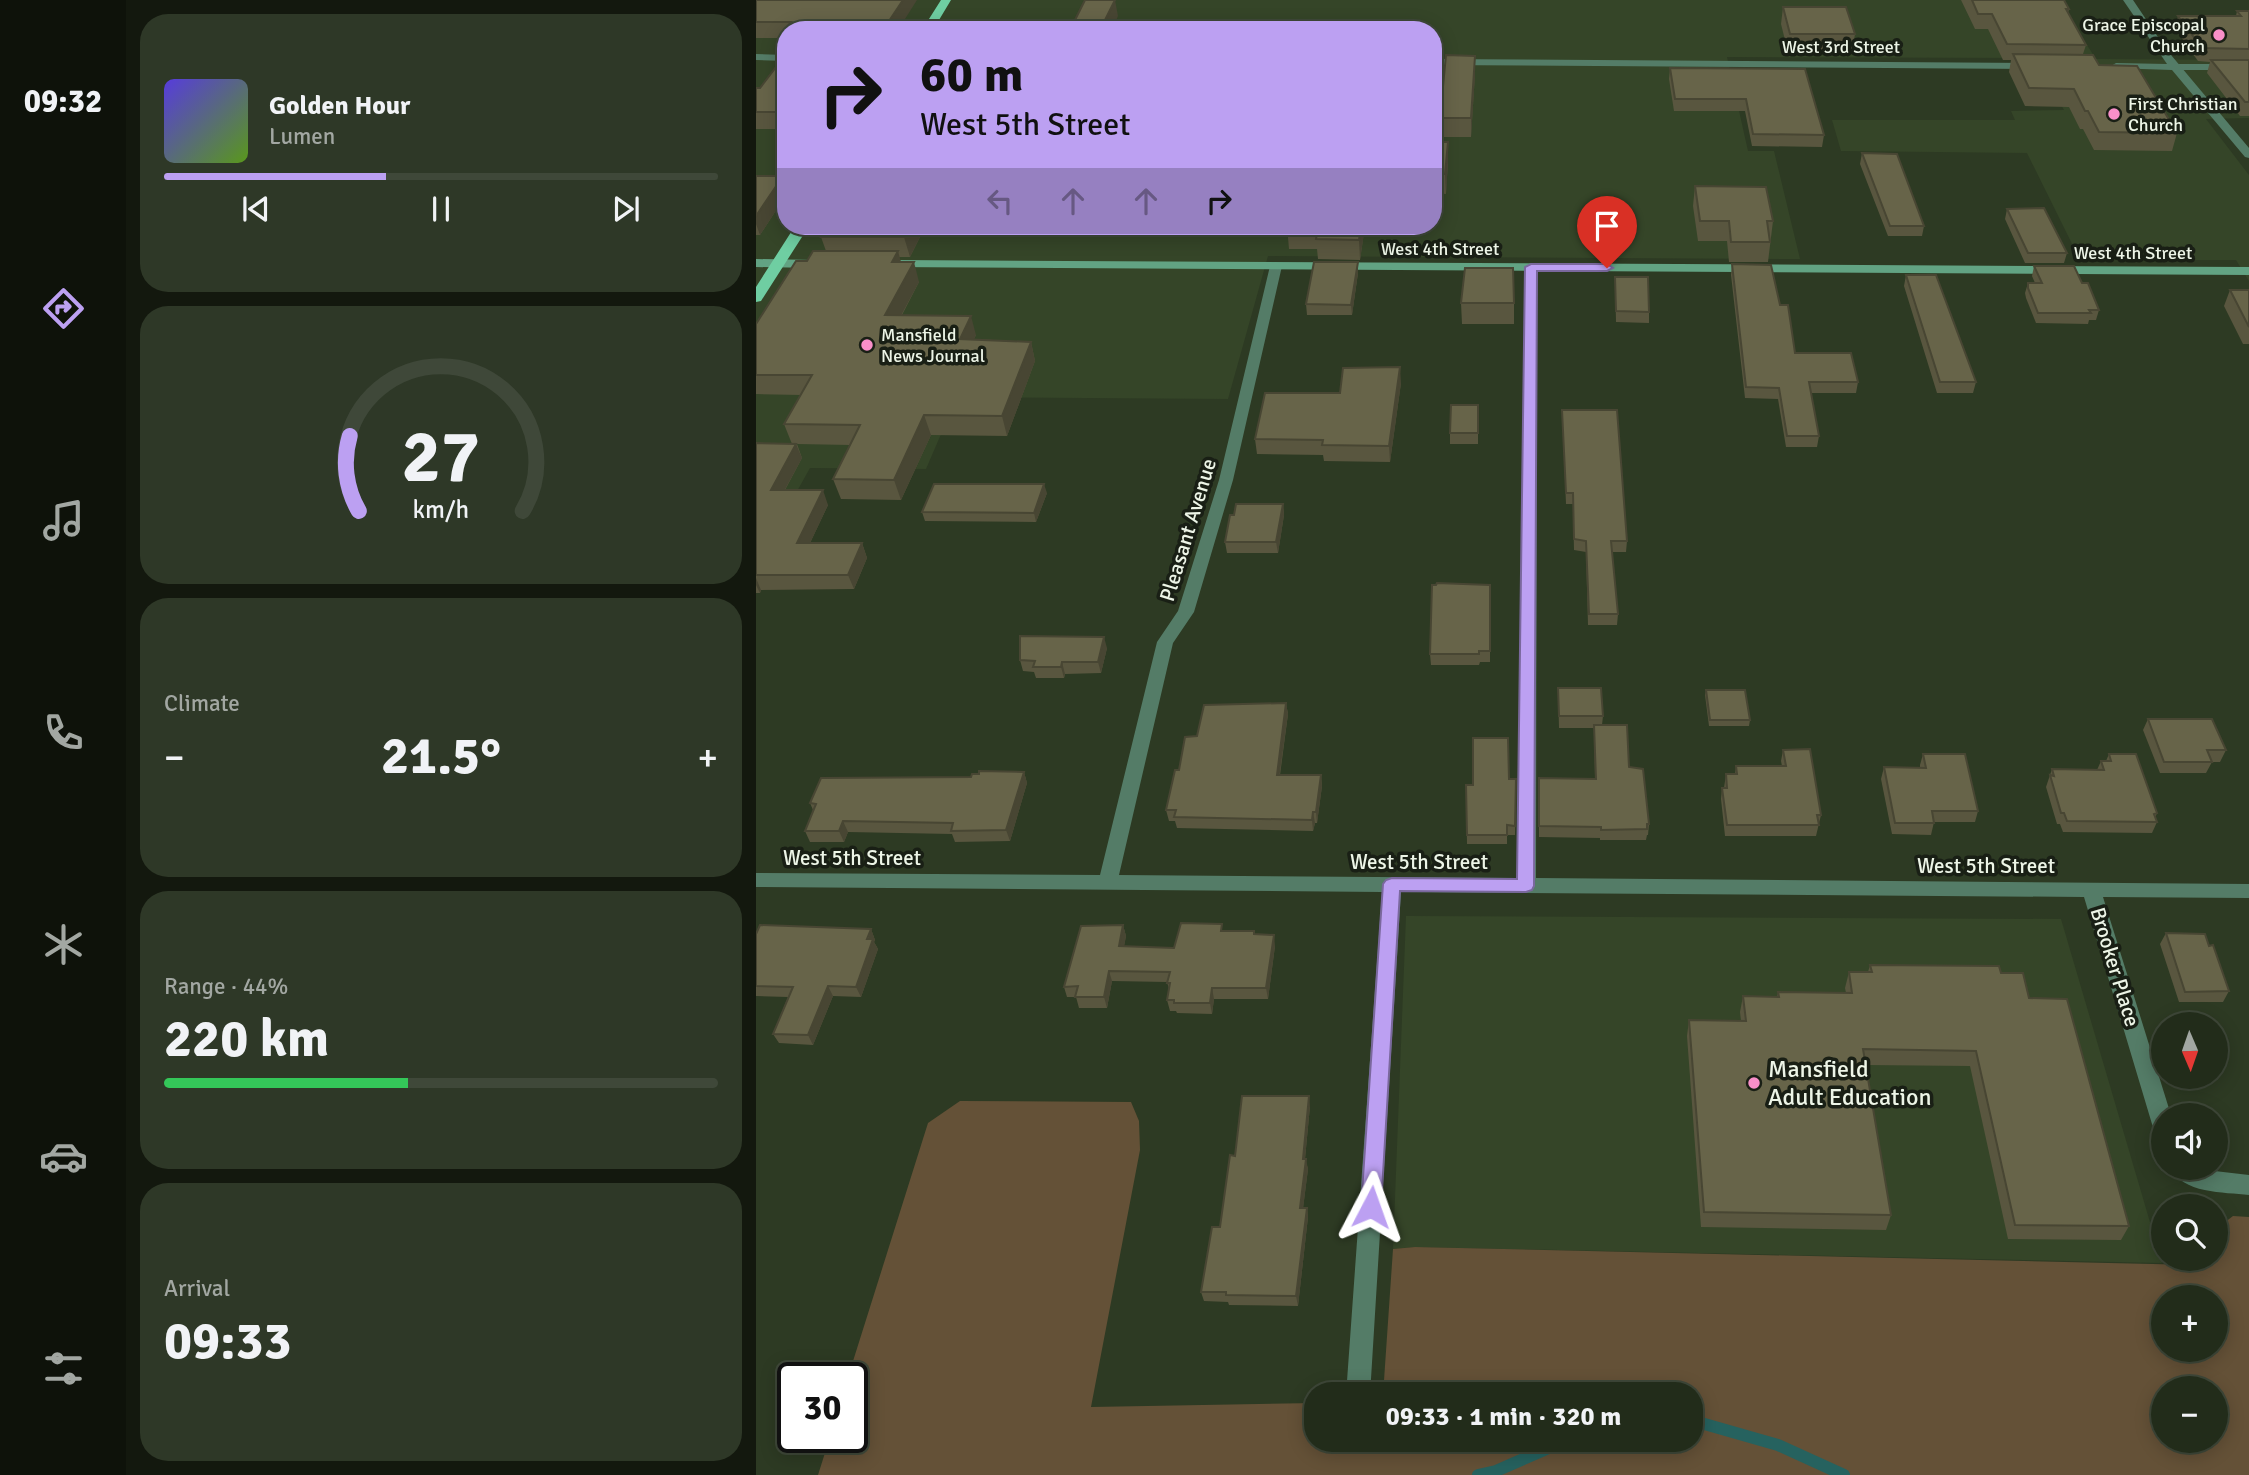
<!DOCTYPE html>
<html lang="en">
<head>
<meta charset="utf-8">
<style>
  body { margin:0; font-family:Signika,sans-serif; background:#2e3827; color:#f1f3f6; height:100vh; display:flex; flex-direction:column; font-size:26px; white-space:nowrap }
  * { box-sizing:border-box; margin:0 }
  p { font-size:23px; color:#a2a7a2 }
  .icon { flex:none; width:38px; height:38px; fill:none; stroke:currentColor; stroke-width:2; stroke-linecap:round; stroke-linejoin:round }
  .map { position:relative; flex:1; overflow:hidden }
  .sheet { display:flex; flex-direction:column; gap:14px; padding:14px; background:#13180e; width:630px }
  .sheet>* { flex:none }
  .hud { position:absolute; left:21px; top:21px; width:665px; height:214px; border-radius:28px; box-shadow:0 4px 18px #0003,0 0 0 2px #3f4839; background:#bca0f2; color:#111; overflow:hidden }
  .needle { width:46px; rotate:178deg }
  .buttons { position:absolute; left:1395px; top:1012px; display:grid; gap:14px }
  .buttons a { display:grid; place-items:center; width:77px; height:77px; border-radius:50%; background:#222c1a; box-shadow:0 4px 18px #0003,0 0 0 2px #3f4839; font-size:35px }
  .speed { position:absolute; left:21px; top:1362px; display:flex; gap:14px; font-size:35px; font-weight:700; text-align:center }
  .speed>* { display:grid; place-content:center; width:91px; height:91px; border-radius:50%; background:#222c1a; box-shadow:0 4px 18px #0003,0 0 0 2px #3f4839; line-height:1 }
  .speed .limit { border:4px solid #111; border-radius:10px; background:#fff; color:#111 }
  .pin { position:absolute; display:grid; place-items:center; width:60px; height:60px; color:#fff; margin:-72px -30px; border-radius:50% 50% 50% 0; rotate:-45deg; box-shadow:0 0 7px #0007 }
  .pin .icon { rotate:45deg }
  .me { position:absolute; width:77px; margin:-38px; rotate:4deg; stroke-linejoin:round; filter:drop-shadow(0 0 5px #0008) }
  .turn { display:flex; align-items:center; gap:24px; height:147px; padding:0 28px; font-size:32px }
  .turn .icon { width:91px; height:91px; stroke-width:2.5 }
  .turn b { display:block; font-size:49px; line-height:60px }
  .lanes { display:flex; align-items:center; height:66px; padding:0 28px; background:#0003; justify-content:center; gap:35px; direction:ltr }
  .lanes .off { opacity:.35 }
  .big { font-size:52px; font-weight:700; line-height:1.1 }
  .sheet .card { flex:1; display:flex; flex-direction:column; justify-content:center; gap:10px; min-width:0; padding:0 24px; border-radius:28px; background:#2e3827 }
  .sheet .dial { align-items:center; gap:0 }
  .dial svg { height:182px; overflow:visible; fill:none; stroke:#3f4839; stroke-width:7; stroke-linecap:round; text-anchor:middle }
  .dial text { fill:#f1f3f6; stroke:none }
  .song { display:flex; align-items:center; gap:21px }
  .cover { width:84px; height:84px; border-radius:10px; background:linear-gradient(135deg,hsl(250 70% 55%),hsl(90 70% 35%)) }
  .played { height:7px; border-radius:4px; background:linear-gradient(90deg,#bca0f2 40%,#3f4839 40%) }
  .keys { display:flex; justify-content:space-around; direction:ltr }
  .heat { display:flex; justify-content:space-between; align-items:center; font-size:38px; direction:ltr }
  .charge { height:10px; border-radius:5px; background:linear-gradient(90deg,#34c759 44%,#3f4839 0) }
  .trip { position:absolute; left:548px; top:1382px; width:399px; height:70px; border-radius:28px; background:#222c1a; box-shadow:0 4px 18px #0003,0 0 0 2px #3f4839; font-weight:700; line-height:70px; text-align:center }
  main { display:flex; flex:1; min-height:0 }
  .tab-bar { display:flex; flex-direction:column; width:126px; justify-content:space-around; align-items:center; background:#0e120a; color:#a2a7a2 }
  .tab-bar .icon { width:49px; height:49px }
  .tab-bar .on { color:#bca0f2 }
  .tab-bar b { font-size:32px; color:#f1f3f6 }
  .map>svg:first-child { display:block }
</style>
</head>
<body>
<main>
<nav class="tab-bar">
<b>09:32</b>
<svg class="icon on" aria-label="directions" viewBox="0 0 24 24"><path d="M12 3l9 9-9 9-9-9zM9 14v-3h6M13 9l2 2-2 2"/></svg>
<svg class="icon" aria-label="music" viewBox="0 0 24 24"><path d="M9 18V5l10-2v13"/><circle cx="6" cy="18" r="3"/><circle cx="16" cy="16" r="3"/></svg>
<svg class="icon" aria-label="phone" viewBox="0 0 24 24"><path d="M5 4h4l2 5-3 2q2 4 5 5l2-3 5 2v4C11 20 4 13 5 4z"/></svg>
<svg class="icon" aria-label="climate" viewBox="0 0 24 24"><path d="M12 3v18M4 7l16 10M4 17L20 7"/></svg>
<svg class="icon" aria-label="car" viewBox="0 0 24 24"><path d="M5 17H2v-5l4-1 3-4h7l3 4 3 1v5h-3M9 17h6M6 11h13"/><circle cx="7" cy="17" r="2"/><circle cx="17" cy="17" r="2"/></svg>
<svg class="icon" aria-label="filters" viewBox="0 0 24 24"><path d="M4 7h16M4 17h16"/><circle cx="9" cy="7" r="2"/><circle cx="15" cy="17" r="2"/></svg>
</nav>
<section class="sheet">
<div class="card">
<div class="song"><i class="cover"></i><div><b>Golden Hour</b><p>Lumen</p></div></div>
<div class="played"></div>
<div class="keys"><svg class="icon" aria-label="previous" viewBox="0 0 24 24"><path d="M18 5L8 12l10 7zM5 5v14"/></svg><svg class="icon" aria-label="pause" viewBox="0 0 24 24"><path d="M8 5v14M16 5v14"/></svg><svg class="icon" aria-label="next" viewBox="0 0 24 24"><path d="M6 5l10 7-10 7zM19 5v14"/></svg></div>
</div>
<div class="card dial"><svg viewBox="0 0 100 80">
<path d="M14 69A42 42 0 1 1 86 69"/>
<path d="M14 69A42 42 0 0 1 10 36" stroke="#bca0f2"/>
<text x="50" y="56" font-size="32" font-weight="700">27</text>
<text x="50" y="72" font-size="11">km/h</text>
</svg></div>
<div class="card"><p>Climate</p>
<div class="heat"><a>−</a><b class="big">21.5°</b><a>+</a></div>
</div>
<div class="card"><p>Range · 44%</p><b class="big">220 km</b><div class="charge"></div></div>
<div class="card"><p>Arrival</p><b class="big">09:33</b></div>
</section>
<div class="map">
<svg width="1493" height="1475" viewBox="0 0 1493 1475">
  <rect width="100%" height="100%" fill="#2d3a23"/>
  <path fill="#354528" fill-rule="evenodd" d="M0,0H1261L1309,11L1340,59L1493,60V118L1450,119L1493,175V281L1480,260H1324L1271,153L1085,151L1076,120H1259L1255,111L1308,110L1279,58L971,57L992,151H1018L1044,259L512,256L472,399L201,397L170,469L54,468L16,536H0ZM30,30H677V226H30Z
    M650,916L1305,919L1406,1263L659,1247L637,1249Z"/>
  <path fill="#645137" fill-rule="evenodd" d="M204,1101L375,1102L383,1121L384,1150L335,1407L560,1403V1440H934V1395H627L637,1249L659,1247L1440,1265L1447,1258H1460V1229L1477,1216L1493,1217V1475H62L74,1437H96V1377H92L172,1123ZM1407,1297H1460V1349H1407ZM1407,1388H1460V1440H1407Z"/>
  <g fill="none" stroke-linecap="round" stroke-linejoin="round">
    <path stroke="#26625f" stroke-width="12" d="M934,1423H945L1022,1445L1088,1475
      M722,1475L740,1471L811,1440"/>
    <path fill="#547c67" fill-rule="evenodd" d="M1493,64V70H1421L1416,67L1421,64Z
      M520,262L526,266L477,480L438,612L417,643L363,875L761,878L769,267L775,263L781,267L780,878L1493,884V898L1347,897L1415,1115H1407V1134L1399,1131L1396,1124L1328,897L645,892L614,1395H590L626,892L0,887V873L344,875L401,642L422,611L463,480L514,266Z
      M1414,1167H1445L1450,1170L1493,1175V1195C1468,1192 1426,1194 1414,1167Z
      M587,1440H611V1441L608,1450L599,1453L590,1450Z"/>
    <path fill="#547c67" fill-rule="evenodd" d="M1367,0H1377L1410,49L1493,148V158L1489,157L1416,70L1356,68L1355,66L1360,63L1411,64Z
      M0,54L30,55V61L0,60Z
      M677,59L1276,63L1281,66L1276,69L677,65Z"/>
    <path fill="#62a383" fill-rule="evenodd" d="M0,259L59,260L65,264L59,268L0,267Z
      M136,260L1493,267V275L132,267V261Z"/>
    <path fill="#6fcea2" fill-rule="evenodd" d="M185,0H195L177,30H166Z
      M39,226H53L5,301L0,302V287Z"/>
  </g>
  <path fill="#59563f" d="M0,0L142,30H30V38H0Z
    M1205,0H1308L1313,9L1312,13L1330,45L1327,54L1343,65L1421,133L1416,151L1338,150L1327,129H1324L1313,107L1269,106L1253,72L1255,60H1247L1232,29H1219Z
    M1027,7L1099,34L1096,52H1032L1025,24Z
    M1481,11H1493V116H1484L1451,73L1454,62L1442,61L1419,29L1422,16H1480Z
    M30,54V129H0V88H4Z
    M914,68L1049,69L1068,135L1066,147L996,146L989,111H918L913,79Z
    M719,74L715,137H684V118Z
    M677,142L692,161L690,194L677,193Z
    M1106,153L1168,226L1166,236H1132L1104,164Z
    M0,176H27L30,185V195L4,235H0Z
    M939,186L1017,221L1012,262H973L971,241H942L937,206Z
    M1251,209L1311,253L1308,263H1269L1249,219Z
    M72,226H174L172,229H168L154,257H143L145,262L163,282L146,315L220,335L218,339L275,342L279,361L251,436L175,435L145,500L85,499L77,479L94,445L41,444L46,458L29,490L72,505L54,543H106L111,558L98,589L5,590L4,593H0V443L36,444L28,424L45,395L0,394V324L51,261L70,251L65,237Z
    M409,226H478L476,231H443L442,237H411Z
    M531,226H609L604,260L562,259L561,249H533Z
    M602,262V273L596,315H551L550,304Z
    M976,264L1024,305L1039,353L1102,382L1100,393H1055L1063,436L1061,447H1030L1022,399L989,398L975,275Z
    M1278,266L1326,283L1343,310L1340,320H1333L1332,324L1280,323L1270,298L1269,293L1272,283H1279L1276,276Z
    M1150,275L1220,382L1217,393H1181L1148,286Z
    M859,277L893,312V323L860,322Z
    M1474,290H1493V344H1487L1468,306Z
    M705,303H758V324H706Z
    M645,383L634,462L568,461L567,455L501,454L499,439L584,393Z
    M722,405V444H694V433Z
    M806,410L871,541L870,552H856L862,614L861,625H832L830,552L818,550L817,504H810Z
    M291,493L280,522L169,521L166,512Z
    M527,504L528,515L522,553H471L469,542L478,515Z
    M734,585V662H724L723,665H675L674,654Z
    M351,648L345,673L309,674L308,678H280L278,672L267,671L264,660Z
    M802,688L847,716L846,725L873,767L893,824L892,835H891L890,840H844V838L783,837V778L839,779L838,728H803Z
    M950,690L994,720L993,726H953L949,695Z
    M530,703L532,714L524,775H565L566,786L561,823H559L557,831L421,828L419,821H413L410,810L423,770L441,736Z
    M1392,719L1470,750L1464,762H1456L1450,773H1404L1387,730Z
    M1027,750L1065,815L1060,836H969L965,799L966,788H968L970,774H979L980,766H1026L1025,761Z
    M1167,754L1222,811L1219,822H1178L1175,835L1136,834L1125,779L1128,767L1164,768V765Z
    M1353,754L1401,813L1399,818L1401,822L1396,833L1307,832L1304,824H1301L1290,787L1296,769L1341,770L1345,761H1350Z
    M268,772L271,783L254,841L199,842L196,834L92,832L88,842H54L49,831L57,810L54,803L215,777Z
    M753,779L760,789L759,835H751V844H711L710,785H717Z
    M367,925L370,936L368,946L418,948L468,931H498L499,934L519,946L512,999H458L456,1014L421,1013L420,1011H414L411,1000L413,989L411,982L356,981L351,1008H323L320,997H311L308,987Z
    M115,929L119,940L118,942L122,949L105,997L77,996L57,1045L23,1043L17,1034L32,997L0,996V934Z
    M1410,933L1453,946L1473,991L1467,1002H1423L1404,944Z
    M1114,965L1245,973L1273,998L1373,1226L1365,1240L1252,1239L1214,1066L1110,1065L1135,1215L1130,1230L945,1227L931,1036L933,1020L985,1021L984,1012L987,996L1021,997L1022,992L1090,993L1089,988L1093,972H1112Z
    M554,1106L549,1159L552,1169L547,1208H551L552,1217L542,1306L473,1305L472,1302L448,1301L445,1292L464,1227L479,1156Z"/>
  <path fill="#484633" d="M147,0H161L142,30H127Z
    M359,0L362,16L356,30H344Z
    M719,56V74L715,137V118Z
    M692,142V161L690,194L689,174Z
    M27,176L30,185V195L4,235L0,224V216Z
    M154,226H167L168,229L154,257L148,237Z
    M440,226H442L443,231L442,237Z
    M605,226H609L604,260L603,240Z
    M142,251L147,270L136,262Z
    M158,262L163,282L135,334L129,315Z
    M602,262V273L596,315L595,305Z
    M215,316L220,335L209,359L204,339Z
    M275,342L279,361L251,436L246,416Z
    M644,367L645,383L634,462L633,446Z
    M168,415L175,435L145,500L138,480Z
    M40,444L46,458L21,504L15,490Z
    M288,484L291,493L280,522L278,513Z
    M67,490L72,505L47,558L41,543Z
    M527,504L528,515L522,553L520,542Z
    M106,543L111,558L98,589L92,575Z
    M0,578L5,590L4,593L0,585Z
    M348,637L351,648L345,673L342,662Z
    M306,662L309,674L308,678L305,667Z
    M530,703L532,714L522,786L521,775Z
    M268,772L271,783L254,841L250,830Z
    M565,775L566,786L561,823L560,812Z
    M557,812L559,823L557,831L556,820Z
    M87,821L92,832L88,842L83,831Z
    M367,925L370,936L366,957L363,946Z
    M115,929L119,940L118,942L122,949L105,997L100,987Z
    M518,935L519,946L512,999L510,988Z
    M353,971L356,981L351,1008L348,997Z
    M72,986L77,996L57,1045L52,1035Z
    M456,988L458,999L456,1014L454,1003Z
    M553,1096L554,1106L548,1169L547,1159Z
    M550,1159L552,1169L546,1217L544,1208Z
    M551,1208L552,1217L542,1306L540,1296Z"/>
  <path fill="#676449" stroke="#484633" stroke-width="2" d="M0,0H147L127,30H42L43,27H31L35,22H0Z
    M329,0H359L344,30H314Z
    M1216,0H1308L1313,9H1310L1330,45L1251,44L1236,14H1222Z
    M1027,7H1090L1099,34H1034Z
    M1481,11H1493V49L1446,48L1422,16H1485Z
    M30,54V112H0V88H4Z
    M1257,54L1337,55L1343,65L1381,66L1421,133L1343,132L1332,111H1329L1318,89L1273,88Z
    M690,55L719,56L715,118H684Z
    M1455,60H1493V102H1489Z
    M914,68L1049,69L1068,135L997,134L990,99H919Z
    M677,142H692L689,174H677Z
    M1106,153L1141,154L1168,226H1134Z
    M0,176H27L0,216Z
    M939,186L1010,187L1017,221H1011L1014,242H975L973,221H944Z
    M1288,208L1311,253H1272L1251,209Z
    M72,226H154L148,237H65Z
    M531,226H605L603,240L560,239L562,229H531Z
    M57,251H142L136,262H158L129,315L215,316L204,339L275,342L246,416L168,415L138,480L77,479L104,425L28,424L56,375H0V324L40,261H51Z
    M558,262H602L595,305L550,304Z
    M976,264L1015,265L1024,305H1032L1039,353H1095L1102,382H1053L1063,436H1031L1023,388L990,387Z
    M1278,266H1318L1326,283H1332L1343,310H1333L1335,313H1282L1272,288V283H1286Z
    M709,268H757L758,303H705Z
    M1150,275H1180L1220,382H1184Z
    M859,277H892L893,312L860,311Z
    M1474,290H1493V327Z
    M644,367L633,446L566,445L567,440L499,439L509,393H584L587,368Z
    M695,405H722V433H694Z
    M806,410H861L871,541H855L862,614H833L830,541L818,539L817,493H810Z
    M0,443L40,444L15,490H67L41,543H106L92,575H0Z
    M178,484H288L278,513L166,512Z
    M480,504H527L520,542H469L474,515H478Z
    M681,583L734,585V651H723V654H674L676,585H680Z
    M264,636L348,637L342,662H306L305,667H277L279,661L264,660Z
    M802,688H845L847,716H803Z
    M950,690H989L994,720H954Z
    M530,703L521,775H565L560,812H557L556,820L418,817L420,810H410L419,770H423L429,737L441,736L448,705Z
    M1392,719H1456L1470,750H1451L1456,762H1408Z
    M838,725H871L873,767L887,769L893,824H891V829L845,830V827L783,826V778L840,779Z
    M717,738H752L753,779H760L759,826L751,825V835H711L710,785H717Z
    M1054,749L1065,815H1061L1063,825H971L966,788H971L970,774H981L980,766H1030L1027,750Z
    M1167,754H1209L1222,811H1176L1178,823H1139L1128,767L1170,768Z
    M1353,754H1380L1401,813L1398,814L1401,822L1311,821L1308,813H1305L1294,775L1298,776L1296,769L1348,770L1345,761H1355Z
    M223,771L268,772L250,830L195,831L197,823L87,821L83,831H49L60,804L54,803L65,778L215,777L216,774H223Z
    M425,923L466,924L465,931H498V934L518,935L510,988H456L454,1003H418V1000H411L414,983H411L414,972L353,971L348,997H319L322,986L308,987L325,926L367,925L363,946L418,948Z
    M4,925L115,929L111,939H117L100,987L72,986L52,1035L17,1034L37,987L0,986V934Z
    M1410,933L1449,934L1453,946L1457,945L1473,991L1429,992Z
    M1114,965L1243,966L1245,973H1267L1273,998L1311,999L1373,1226L1259,1225L1220,1051L1107,1049L1135,1215L948,1212L933,1020L990,1021L987,996L1023,997L1022,992L1096,993L1093,972H1116Z
    M486,1096H553L547,1159H550L544,1208H551L540,1296L470,1295V1292H445L456,1227H464L474,1155L479,1156Z"/>
  <path fill="#bca0f2" stroke="#7a689d" stroke-width="2" d="M775,264H851L857,268L851,271H781L778,886L776,890L770,892L644,891L625,1207L622,1213L615,1216L608,1213L605,1207L627,884L630,880L636,878L761,879L769,267Z"/>
  <g fill="#f98fc9" stroke="#191f15" stroke-width="2.5">
    <circle cx="1463" cy="35" r="7"/>
    <circle cx="1358" cy="114" r="7"/>
    <circle cx="111" cy="345" r="7"/>
    <circle cx="998" cy="1083" r="7"/>
  </g>
  <g text-anchor="middle" dominant-baseline="central" stroke-width="7" stroke-linejoin="round" paint-order="stroke">
    <g font-size="18" fill="#edf5e7" stroke="#191f15" text-anchor="start">
      <text x="1449" y="25" text-anchor="end">Grace Episcopal<tspan x="1449" dy="21">Church</tspan></text>
      <text x="1372" y="104">First Christian<tspan x="1372" dy="21">Church</tspan></text>
      <text x="125" y="335">Mansfield<tspan x="125" dy="21">News Journal</tspan></text>
    </g>
    <g font-size="18" fill="#edf5e7" stroke="#191f15">
      <text x="1085" y="47">West 3rd Street</text>
      <text x="684" y="249">West 4th Street</text>
      <text x="1377" y="253">West 4th Street</text>
    </g>
    <g font-size="21" fill="#edf5e7" stroke="#191f15">
      <text transform="translate(432 530) rotate(-73)">Pleasant Avenue</text>
      <text x="96" y="858">West 5th Street</text>
      <text x="663" y="862">West 5th Street</text>
      <text x="1230" y="866">West 5th Street</text>
      <text transform="translate(1359 967) rotate(73)">Brooker Place</text>
    </g>
    <g font-size="24" fill="#edf5e7" stroke="#191f15" text-anchor="start">
      <text x="1012" y="1069">Mansfield<tspan x="1012" dy="28">Adult Education</tspan></text>
    </g>
  </g>
</svg>
<div class="buttons">
<a><svg class="needle" viewBox="-14 -14 28 28"><path d="M0-13l5 13h-10z" fill="#e53935"/><path d="M0 13l5-13h-10z" fill="#a2a7a2"/></svg></a>
<a><svg class="icon" aria-label="sound" viewBox="0 0 24 24"><path d="M4 9h4l5-4v14l-5-4H4zM17 9q2 3 0 6"/></svg></a>
<a><svg class="icon" aria-label="search" viewBox="0 0 24 24"><circle cx="10" cy="10" r="6"/><path d="M15 15l6 6"/></svg></a>
<a>+</a>
<a>−</a>
</div>
<div class="speed"><div class="limit">30</div></div>
<div class="pin" style="left:851px;top:268px;background:#d93025"><svg class="icon" aria-label="arrive" viewBox="0 0 24 24"><path d="M6 21V4h12l-3 4 3 4H6"/></svg></div>
<svg class="me" style="left:615px;top:1207px" viewBox="-20 -20 40 40"><path d="M0-17L14 15 0 8-14 15z" fill="#bca0f2" stroke="#fff" stroke-width="4"/></svg>
<div class="trip">09:33 · 1 min · 320 m</div>
<div class="hud">
<div class="turn"><svg class="icon" aria-label="right" viewBox="0 0 24 24"><path d="M7 20v-9h11M14 6l5 5-5 5"/></svg><div><b>60 m</b>West 5th Street</div></div>
<div class="lanes"><svg class="icon off" aria-label="left" viewBox="0 0 24 24"><path d="M17 20v-9H6M10 6l-5 5 5 5"/></svg><svg class="icon off" aria-label="ahead" viewBox="0 0 24 24"><path d="M12 20V5M6 11l6-6 6 6"/></svg><svg class="icon off" aria-label="ahead" viewBox="0 0 24 24"><path d="M12 20V5M6 11l6-6 6 6"/></svg><svg class="icon" aria-label="right" viewBox="0 0 24 24"><path d="M7 20v-9h11M14 6l5 5-5 5"/></svg></div>
</div>
</div>
</main>
</body>
</html>
